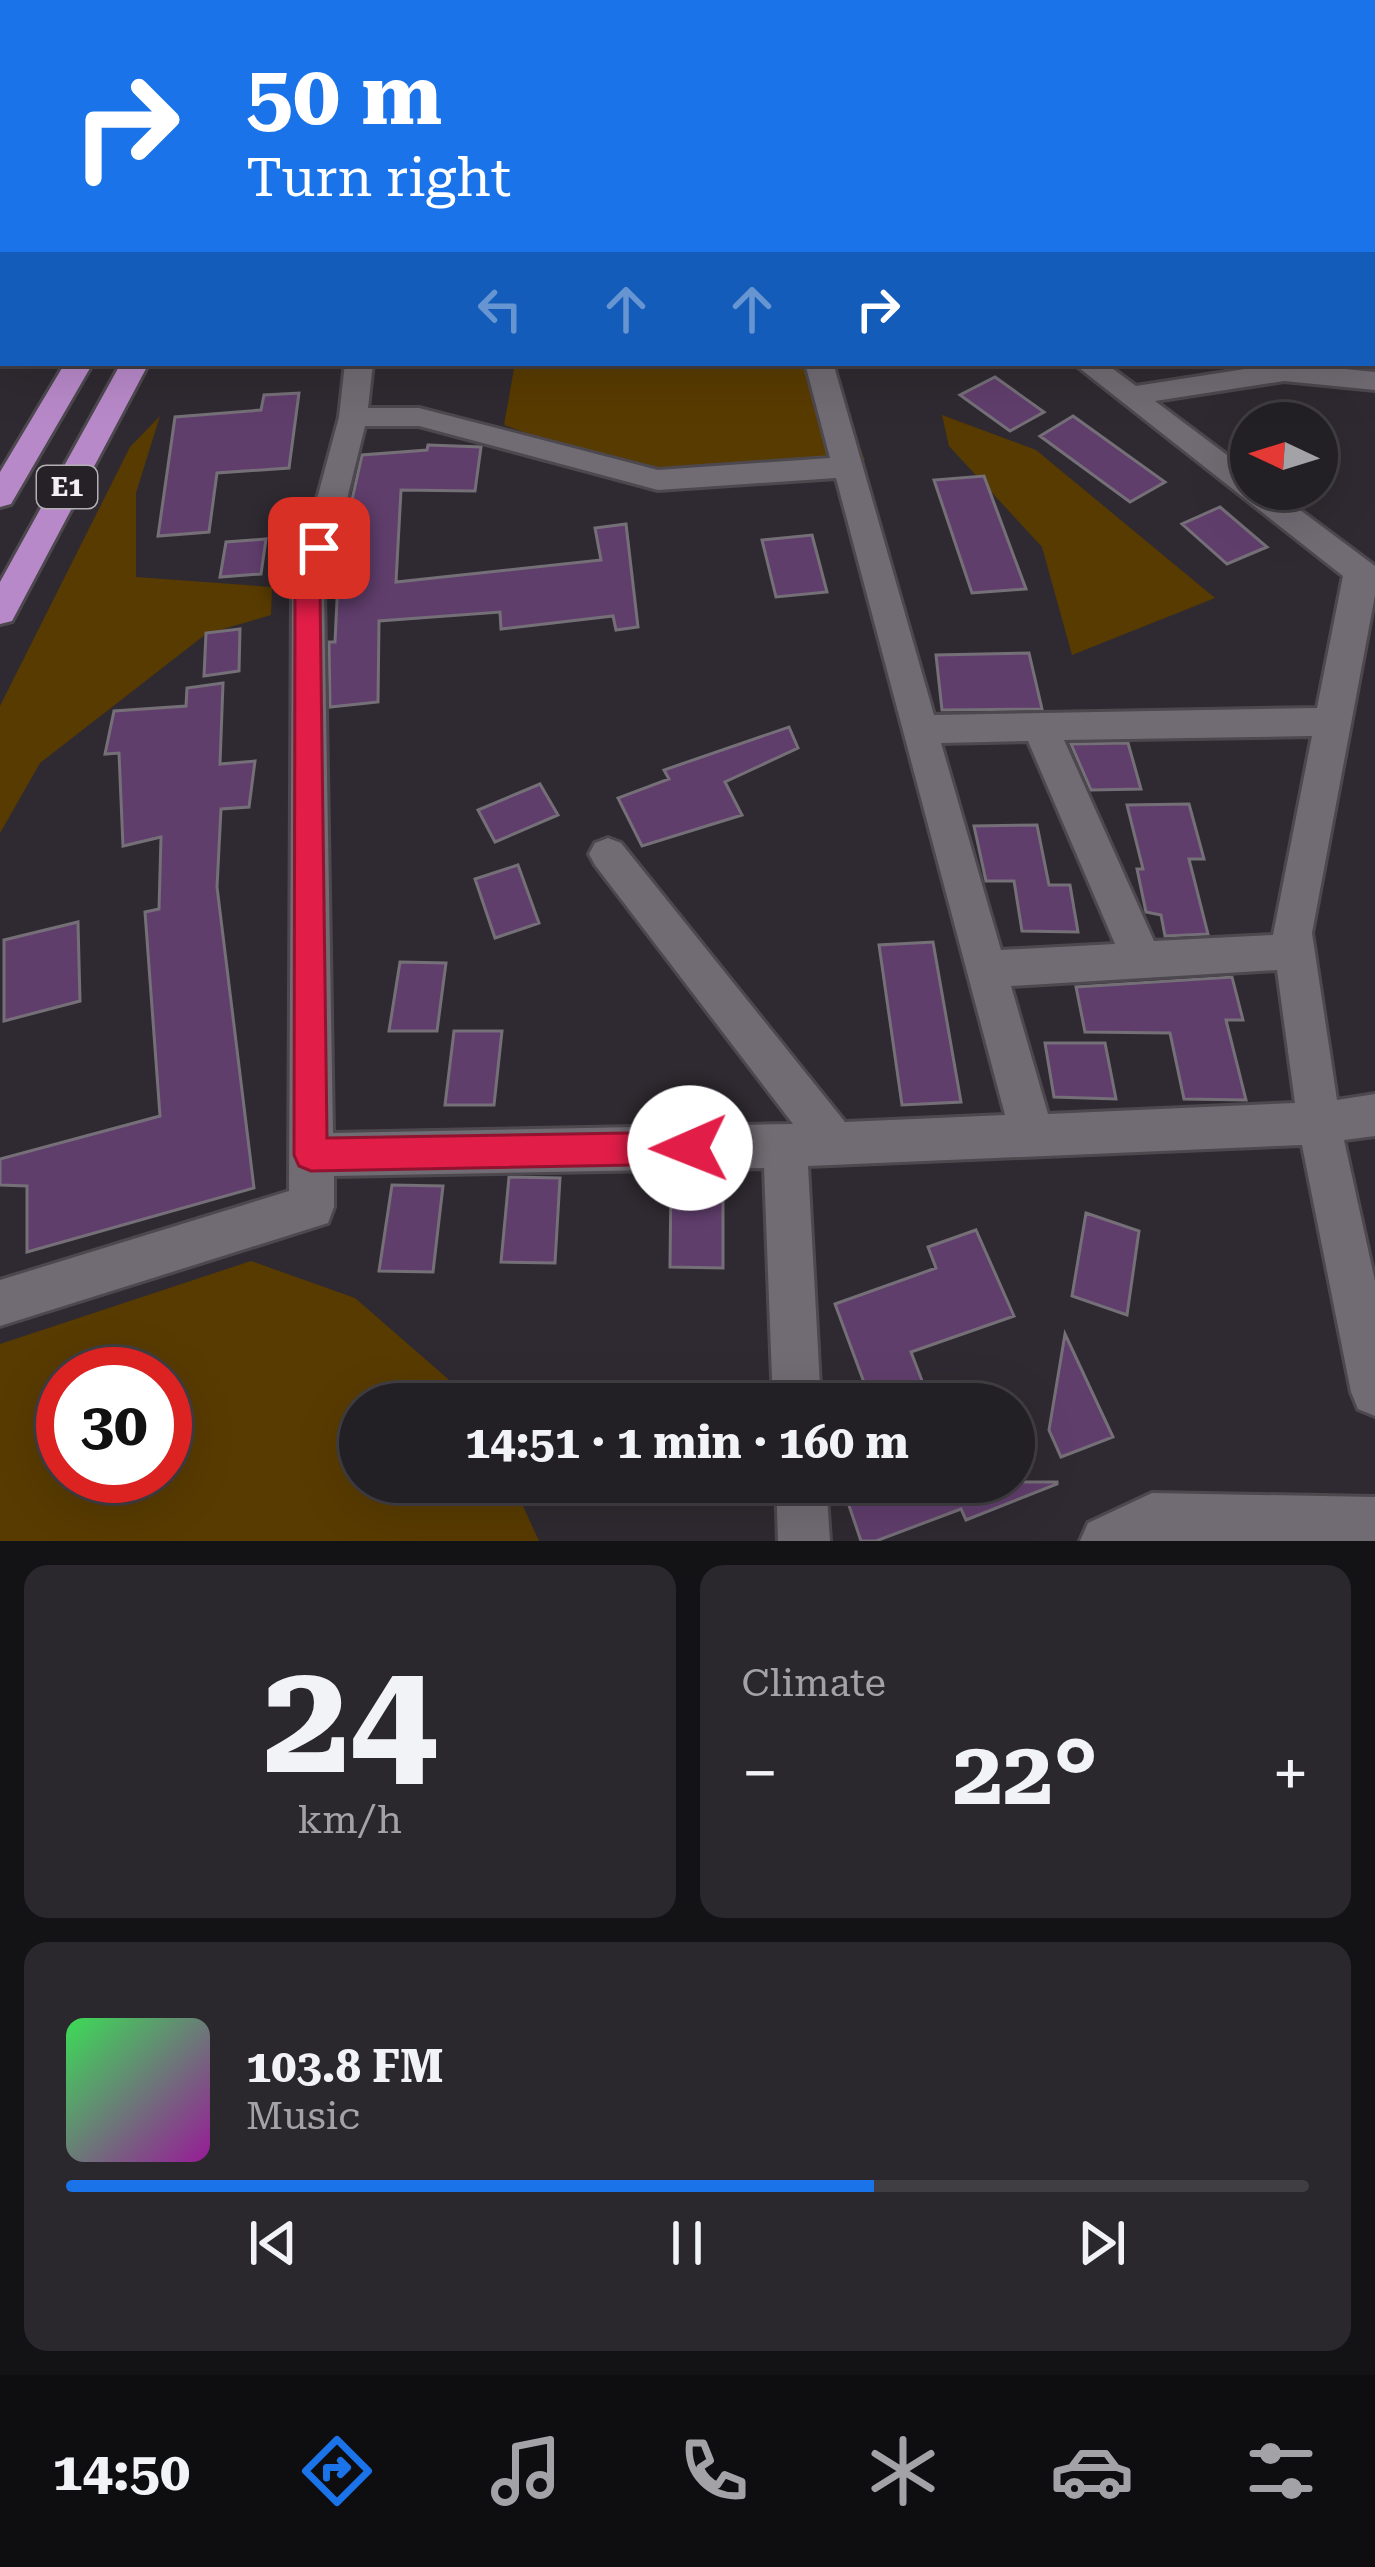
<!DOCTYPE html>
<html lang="en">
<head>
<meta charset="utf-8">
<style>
  body { margin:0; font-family:"Roboto Serif",serif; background:#2b282d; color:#f1f3f6; height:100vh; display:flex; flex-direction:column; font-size:45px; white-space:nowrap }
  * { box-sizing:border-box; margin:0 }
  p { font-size:39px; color:#a3a3a7 }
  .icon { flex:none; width:66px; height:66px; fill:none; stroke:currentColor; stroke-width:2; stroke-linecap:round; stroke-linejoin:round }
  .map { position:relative; height:1541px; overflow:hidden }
  .sheet { display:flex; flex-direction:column; gap:24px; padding:24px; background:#131214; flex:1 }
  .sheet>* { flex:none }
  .hud { position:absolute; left:0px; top:0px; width:1377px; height:366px; box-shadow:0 12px 48px #0002,0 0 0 3px #403e42; background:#1a73e8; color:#fff; overflow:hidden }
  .needle { width:78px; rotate:274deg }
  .fabs { position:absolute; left:1230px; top:402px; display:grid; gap:24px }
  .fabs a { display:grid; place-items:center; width:108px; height:108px; border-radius:50%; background:#232025; box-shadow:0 12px 48px #0002,0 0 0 3px #403e42; font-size:60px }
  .speed { position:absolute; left:36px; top:1347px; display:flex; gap:24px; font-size:60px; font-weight:700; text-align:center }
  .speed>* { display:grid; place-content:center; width:156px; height:156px; border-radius:50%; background:#232025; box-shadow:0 12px 48px #0002,0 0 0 3px #403e42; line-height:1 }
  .speed .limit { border:18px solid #d22; background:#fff; color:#111 }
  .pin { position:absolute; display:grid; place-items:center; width:102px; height:102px; color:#fff; margin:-51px; border-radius:24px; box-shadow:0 6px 18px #0006 }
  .me { position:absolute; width:132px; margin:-66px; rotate:269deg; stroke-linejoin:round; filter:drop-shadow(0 0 9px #0008) }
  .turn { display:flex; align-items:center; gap:42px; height:252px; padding:0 48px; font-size:54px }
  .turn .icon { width:156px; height:156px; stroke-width:2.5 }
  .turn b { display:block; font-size:84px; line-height:102px }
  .lanes { display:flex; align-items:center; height:114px; padding:0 48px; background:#0003; justify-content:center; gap:60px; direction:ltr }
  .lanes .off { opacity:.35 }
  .big { font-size:90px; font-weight:700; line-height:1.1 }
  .sheet .widget { flex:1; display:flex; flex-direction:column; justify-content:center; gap:18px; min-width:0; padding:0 42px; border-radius:24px; background:#2b282d }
  .sheet .dial { align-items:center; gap:0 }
  .dial b { font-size:156px; line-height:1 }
  .song { display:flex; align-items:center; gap:36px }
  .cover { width:144px; height:144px; border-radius:18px; background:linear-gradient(135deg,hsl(130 70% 55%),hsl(300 70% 35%)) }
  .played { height:12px; border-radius:6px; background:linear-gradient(90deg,#1a73e8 65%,#403e42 65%) }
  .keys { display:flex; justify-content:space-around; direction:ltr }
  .heat { display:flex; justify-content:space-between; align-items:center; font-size:66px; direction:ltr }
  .sheet .tiles { flex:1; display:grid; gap:24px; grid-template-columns:1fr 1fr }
  .widget:last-child { grid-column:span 2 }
  .trip { position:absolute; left:339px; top:1383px; width:696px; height:120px; border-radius:60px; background:#232025; box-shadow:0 12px 48px #0002,0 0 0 3px #403e42; font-weight:700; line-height:120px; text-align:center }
  .tab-bar { display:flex; height:192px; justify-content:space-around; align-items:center; background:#0e0d0f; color:#a3a3a7 }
  .tab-bar .icon { width:84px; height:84px }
  .tab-bar .on { color:#1a73e8 }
  .tab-bar b { font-size:54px; color:#f1f3f6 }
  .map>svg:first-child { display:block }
</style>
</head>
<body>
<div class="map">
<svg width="1375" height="1541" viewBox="0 0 1375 1541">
  <rect width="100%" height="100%" fill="#2f2a31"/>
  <path fill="#583b00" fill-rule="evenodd" d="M515,363H826L865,460L658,480L504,425Z
    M942,415L1036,450L1215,598L1072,655L1042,547L949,446Z
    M160,416L136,493V577L272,587L271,615L206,634L40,763L0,833V706L130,447Z
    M251,1261L355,1298L471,1399L474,1404H360V1482H512L539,1541H0V1344ZM165,1374V1476H63V1374Z"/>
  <path fill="#603e6c" stroke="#756f78" stroke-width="3" d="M995,377L1044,412L1010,431L960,395Z
    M299,393L289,468L217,473L209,532L158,536L175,417L261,410L264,395Z
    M1073,416L1165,482L1130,502L1040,436Z
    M428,445L481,447L475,491L401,490L396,582L601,560L595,528L626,524L638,627L616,630L613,616L501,629L500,612L379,621L378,702L330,707L329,642H335L339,558L362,455L427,450Z
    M984,476L1026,589L972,593L934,480Z
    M1220,507L1267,547L1227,564L1182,524Z
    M812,535L827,592L776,597L762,540Z
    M266,539L261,574L220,577L226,542Z
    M240,629L239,671L204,676L206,633Z
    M1029,653L1042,709L942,710L936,655Z
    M223,683L220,764L255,761L249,807L221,809L217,887L254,1188L27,1252V1186L0,1185V1159L160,1116L145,912L159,909L161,837L123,846L119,753L105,754L114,711L186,706L187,688Z
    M789,727L798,748L725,782L742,815L642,846L618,798L669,779L664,770Z
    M1128,743L1141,789L1091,790L1071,744Z
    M540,784L558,815L495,842L478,810Z
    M1189,804L1204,859H1189L1208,934L1165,936L1161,915L1146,912L1137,869H1143L1127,805Z
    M1037,825L1049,885H1070L1078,932L1022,931L1014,881H986L974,826Z
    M518,865L539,923L495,938L475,879Z
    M78,922L80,1001L4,1021V940Z
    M933,942L961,1102L902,1105L879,945Z
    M400,962L446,963L437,1031H389Z
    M1232,977L1243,1020H1226L1246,1100L1184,1099L1170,1033L1085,1032L1076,987Z
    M454,1031H502L494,1105H445Z
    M1045,1043H1105L1116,1099L1054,1097Z
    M509,1177L560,1178L555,1263L501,1262Z
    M671,1181L723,1182V1268L670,1267Z
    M392,1185L443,1186L433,1272L379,1271Z
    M1086,1213L1139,1231L1127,1315L1072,1296Z
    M976,1230L1014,1316L911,1352L931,1404H872L835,1304L936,1268L928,1247Z
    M1065,1334L1113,1437L1061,1457L1049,1430Z
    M841,1482H1057V1484L966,1520L961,1509L876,1541H861Z"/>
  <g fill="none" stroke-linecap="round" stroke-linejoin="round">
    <g stroke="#4c484e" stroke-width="6">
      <path id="minor" d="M325,0H403L405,3H327Z
        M831,0H903L829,3Z
        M912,0H932V3H912Z
        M1354,0H1374L1375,5L1356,3Z
        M1374,54H1375V66H1374Z
        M1374,172H1375V186H1374Z
        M3,246V266L0,267V247Z
        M1374,250H1375V266H1374Z
        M0,317H3V333H0Z
        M345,363H373L368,408H419L658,470L830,458L805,363H833L934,715L1317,708L1343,576L1073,363H1105L1136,386L1284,363L1375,372V390L1284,381L1155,401L1251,473V489H1272L1375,566V595L1312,933L1337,1100L1375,1094V1136L1344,1140L1375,1281V1416L1358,1409L1351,1392L1302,1145L808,1166L821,1404H773L764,1168L334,1176V1207L328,1223L0,1326V1280L289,1191L292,592L339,417ZM365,426H419L658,490L836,478L1005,1115L845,1122L621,843L608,838L595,843L589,854L595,865L793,1124L333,1133L324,592ZM1312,736L1273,935L1154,941L1064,740ZM1028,741L1115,944L1001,950L941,743ZM1277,970L1295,1103L1048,1114L1011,986Z
        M776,1482H826L830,1541H778Z
        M1152,1493L1375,1497V1541H1080L1088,1523Z"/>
    </g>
    <g stroke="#4c484e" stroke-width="6">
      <path id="highway" d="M65,363H93L11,504L0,507V472Z
        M121,363H149L12,621L0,624V582Z"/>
    </g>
    <path stroke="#7a767c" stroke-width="4.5" stroke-dasharray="1.5 6" stroke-linecap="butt" d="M657,0L690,3"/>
    <use href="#minor" fill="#716b73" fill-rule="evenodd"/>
    <use href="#highway" fill="#b889c9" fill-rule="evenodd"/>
  </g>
  <path fill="#e11d48" stroke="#92132f" stroke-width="3" d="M319,540L331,548L320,592L327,1138L690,1132L702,1136L707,1148L702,1159L690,1164L311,1171L299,1166L294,1155L295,592L307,548Z"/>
  <g text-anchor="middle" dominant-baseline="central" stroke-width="12" stroke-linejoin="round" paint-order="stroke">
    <rect fill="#252127" stroke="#b4b1b6" stroke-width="3" x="37" y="466" width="60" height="42" rx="9"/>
    <g font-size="27" font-weight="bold" fill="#f2eff4">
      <text x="67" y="487">E1</text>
    </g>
  </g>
</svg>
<div class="fabs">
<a><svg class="needle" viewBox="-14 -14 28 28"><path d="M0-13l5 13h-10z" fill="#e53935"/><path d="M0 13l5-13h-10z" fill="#a3a3a7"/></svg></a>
</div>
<div class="speed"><div class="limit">30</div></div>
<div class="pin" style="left:319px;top:548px;background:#d93025"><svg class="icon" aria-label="arrive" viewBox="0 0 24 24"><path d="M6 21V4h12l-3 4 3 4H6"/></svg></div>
<svg class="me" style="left:690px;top:1148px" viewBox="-20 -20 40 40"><circle r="19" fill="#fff"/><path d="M0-13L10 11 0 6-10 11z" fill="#e11d48"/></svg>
<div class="trip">14:51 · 1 min · 160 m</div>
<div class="hud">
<div class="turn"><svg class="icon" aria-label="right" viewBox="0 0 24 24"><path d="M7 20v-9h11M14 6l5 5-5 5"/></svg><div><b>50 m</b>Turn right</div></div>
<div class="lanes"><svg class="icon off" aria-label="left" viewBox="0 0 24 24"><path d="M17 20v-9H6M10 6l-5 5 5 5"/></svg><svg class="icon off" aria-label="ahead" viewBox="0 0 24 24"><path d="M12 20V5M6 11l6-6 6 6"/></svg><svg class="icon off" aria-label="ahead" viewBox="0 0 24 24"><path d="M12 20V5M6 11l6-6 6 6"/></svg><svg class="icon" aria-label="right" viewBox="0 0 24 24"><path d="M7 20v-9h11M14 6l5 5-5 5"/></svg></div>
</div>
</div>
<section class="sheet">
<div class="tiles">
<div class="widget dial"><b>24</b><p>km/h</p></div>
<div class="widget"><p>Climate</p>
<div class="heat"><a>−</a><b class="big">22°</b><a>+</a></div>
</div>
<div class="widget">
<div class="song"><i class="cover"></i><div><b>103.8 FM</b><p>Music</p></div></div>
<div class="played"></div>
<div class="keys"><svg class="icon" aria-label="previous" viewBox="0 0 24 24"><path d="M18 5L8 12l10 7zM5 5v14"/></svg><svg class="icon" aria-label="pause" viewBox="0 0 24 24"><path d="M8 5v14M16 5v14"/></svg><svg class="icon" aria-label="next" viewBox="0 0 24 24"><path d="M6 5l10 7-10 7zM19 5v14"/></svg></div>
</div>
</div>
</section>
<nav class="tab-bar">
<b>14:50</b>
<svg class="icon on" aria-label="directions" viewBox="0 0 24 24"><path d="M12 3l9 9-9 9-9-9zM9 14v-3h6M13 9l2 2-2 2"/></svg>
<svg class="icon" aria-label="music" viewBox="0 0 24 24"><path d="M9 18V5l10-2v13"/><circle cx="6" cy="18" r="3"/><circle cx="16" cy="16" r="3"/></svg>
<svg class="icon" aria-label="phone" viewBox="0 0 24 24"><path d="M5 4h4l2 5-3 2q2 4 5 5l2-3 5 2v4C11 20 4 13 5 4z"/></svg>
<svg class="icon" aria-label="climate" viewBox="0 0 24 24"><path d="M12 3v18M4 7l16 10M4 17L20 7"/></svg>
<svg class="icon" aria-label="car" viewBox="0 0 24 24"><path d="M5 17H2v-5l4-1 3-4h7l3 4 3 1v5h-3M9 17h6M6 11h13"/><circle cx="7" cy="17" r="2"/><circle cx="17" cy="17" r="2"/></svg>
<svg class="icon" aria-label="filters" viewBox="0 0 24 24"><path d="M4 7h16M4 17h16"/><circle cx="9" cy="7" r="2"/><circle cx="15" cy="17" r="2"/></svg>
</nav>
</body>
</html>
